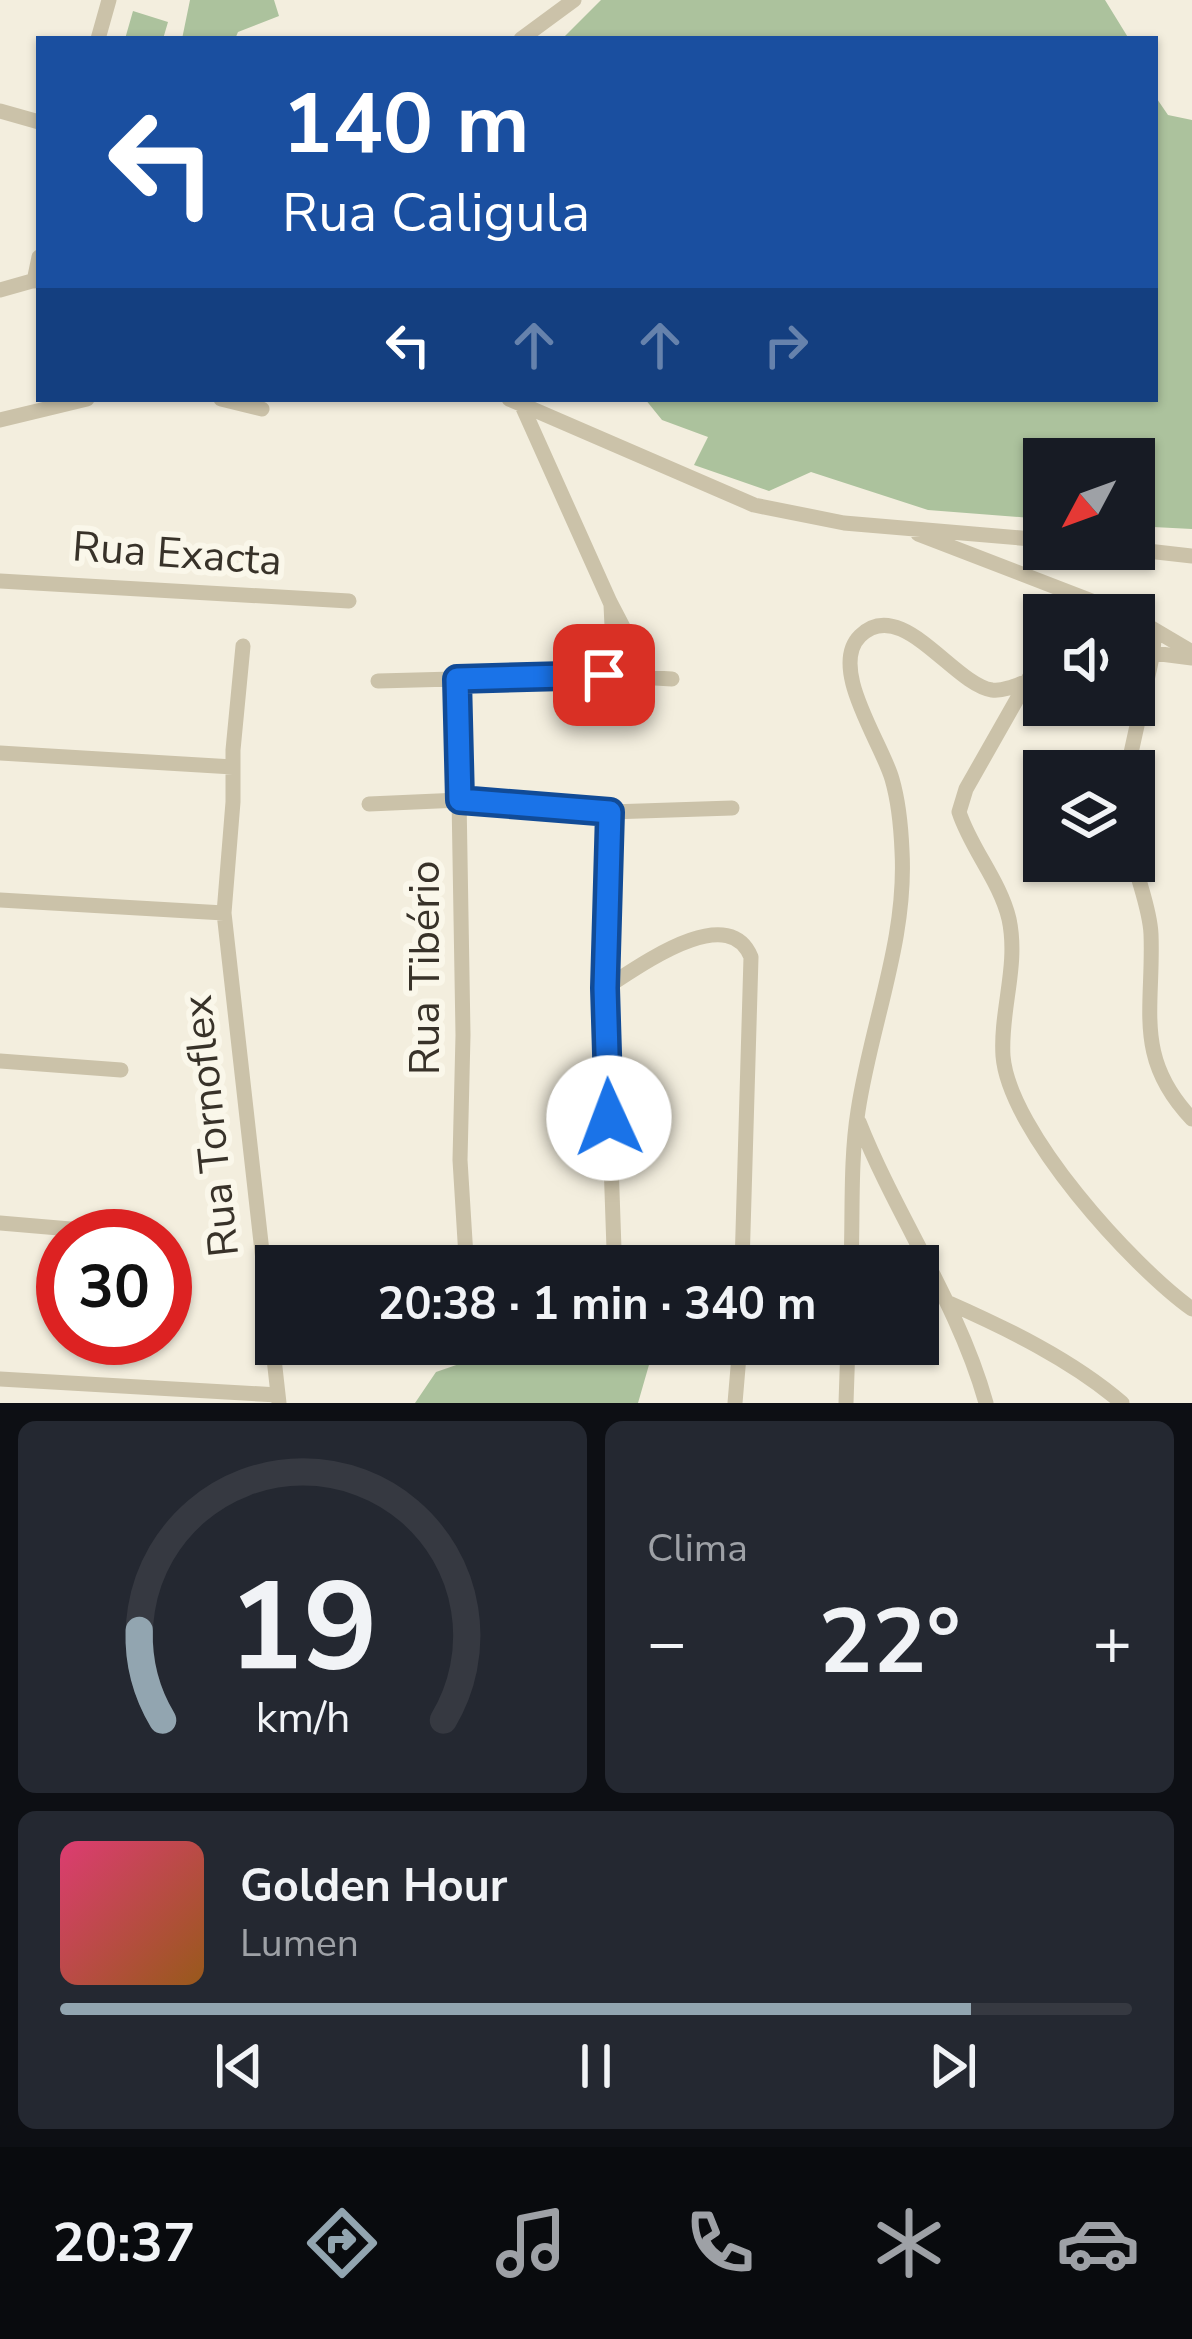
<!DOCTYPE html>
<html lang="pt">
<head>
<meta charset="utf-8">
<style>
  body { margin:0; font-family:"Nunito Sans",sans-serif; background:#242831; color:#f1f3f6; height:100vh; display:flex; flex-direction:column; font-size:45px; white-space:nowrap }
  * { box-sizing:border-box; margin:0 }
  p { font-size:39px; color:#9ea1a6 }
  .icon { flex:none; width:66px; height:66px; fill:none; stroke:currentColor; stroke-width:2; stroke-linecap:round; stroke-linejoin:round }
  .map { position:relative; height:1403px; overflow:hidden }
  .details { display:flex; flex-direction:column; gap:18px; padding:18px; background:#0d0f14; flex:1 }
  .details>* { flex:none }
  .hud { position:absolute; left:36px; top:36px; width:1122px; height:366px; border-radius:0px; box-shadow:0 3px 9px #0004; background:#1a4fa0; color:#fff; overflow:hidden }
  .needle { width:78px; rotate:229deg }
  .fabs { position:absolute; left:1023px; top:438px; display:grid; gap:24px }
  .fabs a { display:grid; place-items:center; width:132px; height:132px; border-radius:0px; background:#171b24; box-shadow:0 3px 9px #0004; font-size:60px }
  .speed { position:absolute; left:36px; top:1209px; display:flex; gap:24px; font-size:60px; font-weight:700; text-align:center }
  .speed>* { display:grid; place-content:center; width:156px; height:156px; border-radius:50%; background:#171b24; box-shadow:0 3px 9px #0004; line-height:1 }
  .speed .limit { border:18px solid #d22; background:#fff; color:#111 }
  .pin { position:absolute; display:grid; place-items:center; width:102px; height:102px; color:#fff; margin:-51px; border-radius:24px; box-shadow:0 6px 18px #0006 }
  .me { position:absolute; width:132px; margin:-66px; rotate:358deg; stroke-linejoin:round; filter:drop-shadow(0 0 9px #0008) }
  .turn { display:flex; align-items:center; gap:42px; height:252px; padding:0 48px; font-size:54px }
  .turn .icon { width:156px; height:156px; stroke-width:2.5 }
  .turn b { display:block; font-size:84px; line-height:102px }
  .lanes { display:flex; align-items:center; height:114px; padding:0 48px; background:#0003; justify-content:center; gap:60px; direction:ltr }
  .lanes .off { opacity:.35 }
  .big { font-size:90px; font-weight:700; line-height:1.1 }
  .details .widget { flex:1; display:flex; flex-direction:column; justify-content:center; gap:18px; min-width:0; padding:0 42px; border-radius:18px; background:#242831 }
  .details .dial { align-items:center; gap:0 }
  .dial svg { height:312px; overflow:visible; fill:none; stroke:#363941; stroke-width:7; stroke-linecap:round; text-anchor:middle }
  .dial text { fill:#f1f3f6; stroke:none }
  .song { display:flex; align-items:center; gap:36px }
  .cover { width:144px; height:144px; border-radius:18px; background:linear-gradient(135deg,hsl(340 70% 55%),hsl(30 70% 35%)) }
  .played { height:12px; border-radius:6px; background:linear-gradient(90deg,#92a5b0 85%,#363941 85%) }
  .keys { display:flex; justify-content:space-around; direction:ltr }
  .heat { display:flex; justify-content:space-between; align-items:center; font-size:66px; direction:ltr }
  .details .tiles { flex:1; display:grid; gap:18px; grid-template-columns:1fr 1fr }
  .widget:last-child { grid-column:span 2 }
  .trip { position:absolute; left:255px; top:1245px; width:684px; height:120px; border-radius:0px; background:#171b24; box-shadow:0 3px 9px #0004; font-weight:700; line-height:120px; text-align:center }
  .dock { display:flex; height:192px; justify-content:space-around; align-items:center; background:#090b0e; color:#9ea1a6 }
  .dock .icon { width:84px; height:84px }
  .dock .selected { color:#92a5b0 }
  .dock b { font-size:54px; color:#f1f3f6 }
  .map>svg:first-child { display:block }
</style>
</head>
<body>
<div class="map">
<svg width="1192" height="1403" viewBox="0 0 1192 1403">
  <rect width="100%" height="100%" fill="#f3eede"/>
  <path fill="#acc29d" d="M190,0H274L279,16L238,32L235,39H182Z
    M601,0H1105L1129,39H562Z
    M133,11L168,22L163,39H125Z
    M1155,96L1168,115L1192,120V529L1134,526V459H1044V519L928,510L811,472L769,491L694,465L708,437L662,420L645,399H1155Z
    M517,1344H655L638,1403H415L436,1372Z"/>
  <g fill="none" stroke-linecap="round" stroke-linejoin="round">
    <path stroke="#cbc2a9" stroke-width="15" d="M98,39L109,0
      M521,39L574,0
      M0,111L39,122
      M34,281L39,257
      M0,290L39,279
      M221,399L262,409
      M509,399L754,505L844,523L1044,540
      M523,408L610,602L649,677
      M0,420L87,399
      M918,534L1128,615
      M1130,549L1192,556
      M0,581L349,601
      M1148,626L1192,652
      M243,646L233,750V802L224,913L279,1403
      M1134,657L1153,653L1192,658
      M604,675L613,647L611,605
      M1029,678L966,789L959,812C971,849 1000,881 1009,919C1019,966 1000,1010 1003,1056C1009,1131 1132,1266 1192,1309
      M457,679L463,1035L460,1160L466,1257
      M378,681L604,675L672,679
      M0,753L233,767
      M1127,771L1153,653L1154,638L1143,623
      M369,804L460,800L610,812L732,808
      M1134,861C1139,884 1150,910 1151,934C1154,1008 1133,1057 1192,1119
      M0,900L224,913
      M605,988C637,968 728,900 751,957L742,1266
      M0,1061L121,1070
      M859,1122C897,1218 958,1303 986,1403
      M0,1223L129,1234
      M606,1266L614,1249L605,988L610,812
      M851,1266C853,1215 850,1161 858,1111C871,1024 907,940 902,851C901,827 899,803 892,779C882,743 828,668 860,636C901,595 953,684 992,690C1008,692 1028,679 1044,675
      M947,1302C1006,1328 1072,1360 1122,1403
      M0,1379L278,1395
      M735,1403L740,1344
      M846,1403L848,1344"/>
  </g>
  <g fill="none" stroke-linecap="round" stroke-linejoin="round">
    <g stroke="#114b97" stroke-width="30">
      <path id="route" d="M604,675L457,679L460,800L610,812L605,988L609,1118"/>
    </g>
    <use href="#route" stroke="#1a73e8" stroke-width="21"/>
  </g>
  <g text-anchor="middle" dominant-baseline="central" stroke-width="12" stroke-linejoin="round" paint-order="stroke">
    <g font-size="42" fill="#383229" stroke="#faf7ea">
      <text transform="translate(177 554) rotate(4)">Rua Exacta</text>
      <text transform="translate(425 968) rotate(-90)">Rua Tibério</text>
      <text transform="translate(211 1126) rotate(-96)">Rua Tornoflex</text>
    </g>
  </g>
</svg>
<div class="fabs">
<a><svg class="needle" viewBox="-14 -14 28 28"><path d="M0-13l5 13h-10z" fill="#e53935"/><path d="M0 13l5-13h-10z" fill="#9ea1a6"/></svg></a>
<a><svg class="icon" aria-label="sound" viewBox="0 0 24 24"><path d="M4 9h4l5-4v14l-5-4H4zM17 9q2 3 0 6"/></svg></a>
<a><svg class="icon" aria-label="layers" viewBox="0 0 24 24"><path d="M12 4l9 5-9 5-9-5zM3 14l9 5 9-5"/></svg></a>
</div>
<div class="speed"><div class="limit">30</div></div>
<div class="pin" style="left:604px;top:675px;background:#d93025"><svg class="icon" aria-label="arrive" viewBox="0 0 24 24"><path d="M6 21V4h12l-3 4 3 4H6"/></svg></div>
<svg class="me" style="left:609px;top:1118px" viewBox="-20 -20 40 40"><circle r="19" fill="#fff"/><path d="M0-13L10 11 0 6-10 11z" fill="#1a73e8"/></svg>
<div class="trip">20:38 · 1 min · 340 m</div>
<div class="hud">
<div class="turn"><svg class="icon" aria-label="left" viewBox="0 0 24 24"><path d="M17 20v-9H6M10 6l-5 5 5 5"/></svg><div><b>140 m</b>Rua Caligula</div></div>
<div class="lanes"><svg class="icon" aria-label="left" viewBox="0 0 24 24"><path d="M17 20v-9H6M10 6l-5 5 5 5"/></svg><svg class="icon off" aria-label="ahead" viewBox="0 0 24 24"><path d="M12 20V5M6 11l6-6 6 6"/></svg><svg class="icon off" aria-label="ahead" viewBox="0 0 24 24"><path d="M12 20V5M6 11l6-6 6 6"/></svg><svg class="icon off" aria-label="right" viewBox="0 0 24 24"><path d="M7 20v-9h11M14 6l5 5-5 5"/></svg></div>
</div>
</div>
<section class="details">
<div class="tiles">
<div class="widget dial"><svg viewBox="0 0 100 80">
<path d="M14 69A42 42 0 1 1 86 69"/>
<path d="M14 69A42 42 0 0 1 8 46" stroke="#92a5b0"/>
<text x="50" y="56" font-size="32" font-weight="700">19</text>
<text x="50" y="72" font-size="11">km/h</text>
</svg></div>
<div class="widget"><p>Clima</p>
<div class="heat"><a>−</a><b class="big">22°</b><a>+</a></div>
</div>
<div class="widget">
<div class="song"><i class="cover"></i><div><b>Golden Hour</b><p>Lumen</p></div></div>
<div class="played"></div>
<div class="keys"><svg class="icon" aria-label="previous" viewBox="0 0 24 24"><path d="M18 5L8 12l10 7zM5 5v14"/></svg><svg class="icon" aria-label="pause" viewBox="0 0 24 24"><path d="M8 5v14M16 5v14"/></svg><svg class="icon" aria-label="next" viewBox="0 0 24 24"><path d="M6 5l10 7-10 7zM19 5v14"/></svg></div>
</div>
</div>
</section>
<nav class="dock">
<b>20:37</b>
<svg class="icon selected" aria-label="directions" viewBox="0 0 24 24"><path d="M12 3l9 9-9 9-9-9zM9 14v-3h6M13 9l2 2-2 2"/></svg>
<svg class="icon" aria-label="music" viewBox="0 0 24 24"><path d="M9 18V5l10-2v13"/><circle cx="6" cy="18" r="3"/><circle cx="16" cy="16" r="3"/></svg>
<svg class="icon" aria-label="phone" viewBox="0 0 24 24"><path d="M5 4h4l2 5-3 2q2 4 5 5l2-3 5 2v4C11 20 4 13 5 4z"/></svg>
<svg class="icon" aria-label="climate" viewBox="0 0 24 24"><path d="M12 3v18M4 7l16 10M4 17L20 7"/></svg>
<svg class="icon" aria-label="car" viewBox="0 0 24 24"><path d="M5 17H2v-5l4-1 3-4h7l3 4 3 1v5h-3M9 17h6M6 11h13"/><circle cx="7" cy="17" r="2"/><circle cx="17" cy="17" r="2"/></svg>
</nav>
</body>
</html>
